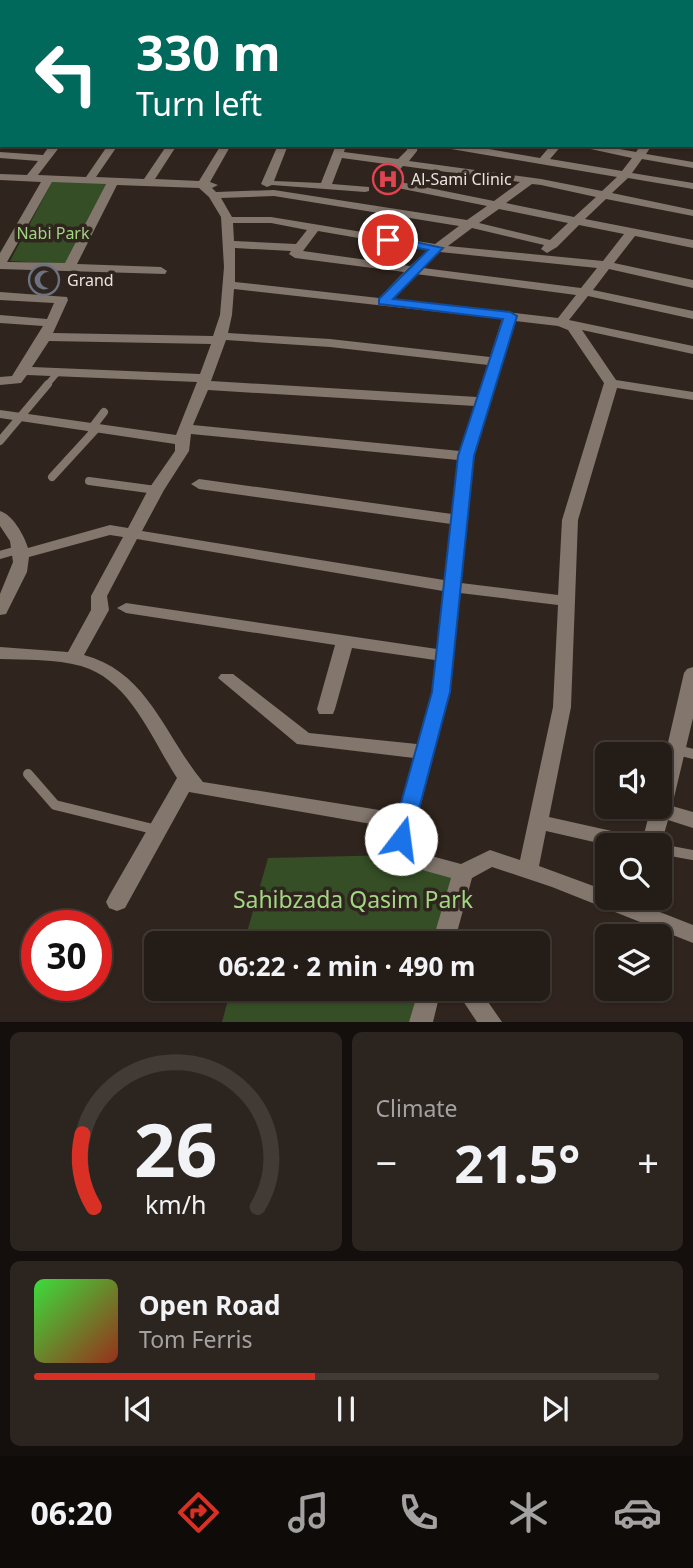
<!DOCTYPE html>
<html lang="en">
<head>
<meta charset="utf-8">
<style>
  body { margin:0; font-family:"Noto Sans",sans-serif; background:#2c251f; color:#f1f3f6; height:100vh; display:flex; flex-direction:column; font-size:26px; white-space:nowrap }
  * { box-sizing:border-box; margin:0 }
  p { font-size:23px; color:#a3a1a1 }
  .icon { flex:none; width:38px; height:38px; fill:none; stroke:currentColor; stroke-width:2; stroke-linecap:round; stroke-linejoin:round }
  .map { position:relative; height:1022px; overflow:hidden }
  .sheet { display:flex; flex-direction:column; gap:10px; padding:10px; background:#140f0c; flex:1 }
  .sheet>* { flex:none }
  .top-card { position:absolute; left:0px; top:0px; width:693px; height:147px; box-shadow:0 2px 5px #0004,0 0 0 2px #413a35; background:#00695c; color:#fff; overflow:hidden }
  .tools { position:absolute; left:595px; top:742px; display:grid; gap:14px }
  .tools a { display:grid; place-items:center; width:77px; height:77px; border-radius:10px; background:#241c16; box-shadow:0 2px 5px #0004,0 0 0 2px #413a35; font-size:35px }
  .speed { position:absolute; left:21px; top:910px; display:flex; gap:14px; font-size:35px; font-weight:700; text-align:center }
  .speed>* { display:grid; place-content:center; width:91px; height:91px; border-radius:50%; background:#241c16; box-shadow:0 2px 5px #0004,0 0 0 2px #413a35; line-height:1 }
  .speed .limit { border:10px solid #d22; background:#fff; color:#111 }
  .pin { position:absolute; display:grid; place-items:center; width:60px; height:60px; color:#fff; margin:-30px; border:4px solid #fff; border-radius:50%; box-shadow:0 2px 7px #0007 }
  .me { position:absolute; width:77px; margin:-38px; rotate:15deg; stroke-linejoin:round; filter:drop-shadow(0 0 5px #0008) }
  .turn { display:flex; align-items:center; gap:24px; height:147px; padding:0 21px; font-size:32px }
  .turn .icon { width:91px; height:91px; stroke-width:2.5 }
  .turn b { display:block; font-size:49px; line-height:60px }
  .big { font-size:52px; font-weight:700; line-height:1.1 }
  .sheet .card { flex:1; display:flex; flex-direction:column; justify-content:center; gap:10px; min-width:0; padding:0 24px; border-radius:10px; background:#2c251f }
  .sheet .dial { align-items:center; gap:0 }
  .dial svg { height:182px; overflow:visible; fill:none; stroke:#413a35; stroke-width:7; stroke-linecap:round; text-anchor:middle }
  .dial text { fill:#f1f3f6; stroke:none }
  .song { display:flex; align-items:center; gap:21px }
  .cover { width:84px; height:84px; border-radius:10px; background:linear-gradient(135deg,hsl(120 70% 55%),hsl(10 70% 35%)) }
  .played { height:7px; border-radius:4px; background:linear-gradient(90deg,#d93025 45%,#413a35 45%) }
  .keys { display:flex; justify-content:space-around; direction:ltr }
  .heat { display:flex; justify-content:space-between; align-items:center; font-size:38px; direction:ltr }
  .sheet .tiles { flex:1; display:grid; gap:10px; grid-template-columns:1fr 1fr }
  .card:last-child { grid-column:span 2 }
  .trip { position:absolute; left:144px; top:931px; width:406px; height:70px; border-radius:10px; background:#241c16; box-shadow:0 2px 5px #0004,0 0 0 2px #413a35; font-weight:700; line-height:70px; text-align:center }
  .tabs { display:flex; height:112px; justify-content:space-around; align-items:center; background:#0e0b09; color:#a3a1a1 }
  .tabs .icon { width:49px; height:49px }
  .tabs .on { color:#d93025 }
  .tabs b { font-size:32px; color:#f1f3f6 }
  .map>svg:first-child { display:block }
</style>
</head>
<body>
<div class="map">
<svg width="693" height="1022" viewBox="0 0 693 1022">
  <rect width="100%" height="100%" fill="#30251e"/>
  <path fill="#354e26" d="M53,180L107,182L66,264L10,261Z
    M397,855L463,873L443,943H244L268,858Z
    M231,989H430L421,1022H222Z"/>
  <g fill="none" stroke-linecap="round" stroke-linejoin="round">
    <path stroke="#82766d" stroke-width="4.5" d="M122,0L128,2"/>
    <path stroke="#82766d" stroke-width="6" d="M46,386L58,372"/>
    <path stroke="#82766d" stroke-width="8" d="M91,429L104,412
      M0,441L48,384
      M52,477L96,429
      M89,481L156,490
      M0,555L21,549"/>
    <path stroke="#82766d" stroke-width="10" d="M677,750L693,754
      M28,774L55,805L157,830
      M660,849L693,855"/>
    <path fill="#82766d" fill-rule="evenodd" d="M275,0H289L273,2Z
      M496,0H504L505,2H497Z
      M600,0H611L612,2H601Z
      M642,0H652L641,2Z
      M681,0H692L693,2L691,4V2Z
      M2,23V29L0,30V24Z
      M693,26V33L691,34V27Z
      M693,89V96L691,97V90Z
      M0,94H2V100H0Z
      M0,109H2V115H0Z
      M0,134H2L0,142Z
      M691,140H693V147L687,145H691Z
      M50,145H61L38,175L86,177L108,145H118L96,177L144,179L167,145H177L155,179L199,181L221,145H231L210,182L218,185L212,188L216,192L274,190L467,220L487,206L378,184V180L393,165L342,158L332,184L369,187V191L365,192L272,185L267,187L261,184L278,145H288L274,181L321,183L336,145H346L344,152L398,159L407,150L408,145H418L417,151L409,161L541,179L602,191L617,177L445,148L440,145H466L540,158L551,145H562L550,159L622,171L632,158L572,145H597L636,152L641,145H652L646,154L693,162V168L642,159L632,173L693,183V189L628,178L612,193L693,210V216L606,199L585,219L693,240V248L635,236L614,263L693,280V288L609,269L593,290L693,311V319L588,296L569,320L693,346V354L582,330L616,380L693,392V400L617,388L578,520L571,707L549,817L643,838L651,807H660V777L684,673L687,669L693,667V718L672,806L693,812V828L668,820L660,848V845H607L546,831L539,866L607,891V898H624L693,925V943L552,887L492,867L472,878L454,943H432L451,878L390,861L387,855L394,828L189,792L125,908L117,911L109,908L106,902L109,896L177,778C151,738 130,680 81,666C55,659 27,660 0,659V647L68,652L91,610V596L123,537L110,535L29,557L27,572L6,614L0,615V594L13,562L10,541L0,526V511C13,515 24,535 28,548L110,525L128,528L148,490L175,451V444L0,418V410L176,435L197,382L27,375L21,383L0,385V377L12,376L43,326L0,323V315L47,319L54,303L0,300V292L67,297L68,300L53,333L213,336L220,315L224,267L221,217L209,197L199,188L117,185L77,264L161,267L167,271L165,274L0,269V253L41,182L0,180V174L27,175L38,161L0,158V152L43,155ZM403,166L520,182L494,201L390,180ZM52,182L106,184L65,263L7,262ZM532,184L541,185L596,197L574,217L506,203ZM274,196L459,226L435,244L271,217H232L221,198ZM499,209L568,223L550,240L479,223ZM233,223H271L307,230L296,244L234,241ZM579,225L624,234L603,261L448,246L472,228L544,245L541,249L547,253L557,247ZM318,231L428,250L410,266L303,251ZM235,248L291,251L289,254L295,258L404,272L379,298L235,282ZM440,252L597,268L581,288L423,268ZM416,274L576,295L558,318L392,299ZM234,289L502,319L490,357L330,339L228,333L232,315ZM515,321L558,326L568,330L604,383L562,520L558,595L461,583L473,456ZM226,340L330,347L488,365L477,397L211,381ZM49,341L211,344L200,374L32,367ZM208,390L475,406L460,451L193,425ZM191,434L458,460L452,514L199,479L191,484L199,489L451,524L444,580L142,531L164,490L189,451ZM137,539L443,591L437,649L126,603L117,608L126,613L335,645L317,709L319,714H333L335,709L352,648L435,660L432,692L417,744L309,733L233,674H221L218,678L297,744L414,758L398,813L203,782C164,735 148,672 84,655L109,610L107,596ZM460,593L558,605L553,707L520,860L490,850L461,864L409,850L450,692Z
      M419,989H441L433,1022H409Z
      M455,989H479L502,1022H477Z"/>
    <path fill="#82766d" fill-rule="evenodd" d="M107,0H120L105,2Z
      M0,50H2L0,57Z"/>
  </g>
  <path fill="#1a73e8" stroke="#114b97" stroke-width="2" d="M388,236L443,248L393,299L510,312L517,316L474,456L450,692L411,839L408,844H394L391,839L432,692L458,456L503,319L379,304V299L428,250L384,242L382,240Z"/>
  <defs>
    <g id="hospital-ring" transform="scale(1.575)"><circle r="9.5" fill="#30251e" stroke="#e0444e" stroke-width="1.5"/><path d="M-5-5h3v3.5h4V-5h3V5h-3V1.5h-4V5h-3Z" fill="#e0444e"/></g>
    <g id="mosque-ring" transform="scale(1.575)"><circle r="9.5" fill="#30251e" stroke="#6b7280" stroke-width="1.5"/><path d="M3.5-4.9A6 6 0 1 0 3.5 4.9A5 5 0 1 1 3.5-4.9Z" fill="#6b7280"/></g>
  </defs>
  <g fill-rule="evenodd">
    <use href="#hospital-ring" x="388" y="179"/>
    <use href="#mosque-ring" x="44" y="280"/>
  </g>
  <g text-anchor="middle" dominant-baseline="central" stroke-width="7" stroke-linejoin="round" paint-order="stroke">
    <g font-size="16" fill="#eae2de" stroke="#30251e" text-anchor="start">
      <text x="411" y="179">Al-Sami Clinic</text>
      <text x="67" y="280">Grand</text>
    </g>
    <g font-size="16" fill="#a2d584" stroke="#30251e">
      <text x="53" y="233">Nabi Park</text>
    </g>
    <g font-size="23" fill="#a2d584" stroke="#30251e">
      <text x="353" y="899">Sahibzada Qasim Park</text>
    </g>
  </g>
</svg>
<div class="tools">
<a><svg class="icon" aria-label="sound" viewBox="0 0 24 24"><path d="M4 9h4l5-4v14l-5-4H4zM17 9q2 3 0 6"/></svg></a>
<a><svg class="icon" aria-label="search" viewBox="0 0 24 24"><circle cx="10" cy="10" r="6"/><path d="M15 15l6 6"/></svg></a>
<a><svg class="icon" aria-label="layers" viewBox="0 0 24 24"><path d="M12 4l9 5-9 5-9-5zM3 14l9 5 9-5"/></svg></a>
</div>
<div class="speed"><div class="limit">30</div></div>
<div class="pin" style="left:388px;top:240px;background:#d93025"><svg class="icon" aria-label="arrive" viewBox="0 0 24 24"><path d="M6 21V4h12l-3 4 3 4H6"/></svg></div>
<svg class="me" style="left:401px;top:839px" viewBox="-20 -20 40 40"><circle r="19" fill="#fff"/><path d="M0-13L10 11 0 6-10 11z" fill="#1a73e8"/></svg>
<div class="trip">06:22 · 2 min · 490 m</div>
<div class="top-card">
<div class="turn"><svg class="icon" aria-label="left" viewBox="0 0 24 24"><path d="M17 20v-9H6M10 6l-5 5 5 5"/></svg><div><b>330 m</b>Turn left</div></div>
</div>
</div>
<section class="sheet">
<div class="tiles">
<div class="card dial"><svg viewBox="0 0 100 80">
<path d="M14 69A42 42 0 1 1 86 69"/>
<path d="M14 69A42 42 0 0 1 9 37" stroke="#d93025"/>
<text x="50" y="56" font-size="32" font-weight="700">26</text>
<text x="50" y="72" font-size="11">km/h</text>
</svg></div>
<div class="card"><p>Climate</p>
<div class="heat"><a>−</a><b class="big">21.5°</b><a>+</a></div>
</div>
<div class="card">
<div class="song"><i class="cover"></i><div><b>Open Road</b><p>Tom Ferris</p></div></div>
<div class="played"></div>
<div class="keys"><svg class="icon" aria-label="previous" viewBox="0 0 24 24"><path d="M18 5L8 12l10 7zM5 5v14"/></svg><svg class="icon" aria-label="pause" viewBox="0 0 24 24"><path d="M8 5v14M16 5v14"/></svg><svg class="icon" aria-label="next" viewBox="0 0 24 24"><path d="M6 5l10 7-10 7zM19 5v14"/></svg></div>
</div>
</div>
</section>
<nav class="tabs">
<b>06:20</b>
<svg class="icon on" aria-label="directions" viewBox="0 0 24 24"><path d="M12 3l9 9-9 9-9-9zM9 14v-3h6M13 9l2 2-2 2"/></svg>
<svg class="icon" aria-label="music" viewBox="0 0 24 24"><path d="M9 18V5l10-2v13"/><circle cx="6" cy="18" r="3"/><circle cx="16" cy="16" r="3"/></svg>
<svg class="icon" aria-label="phone" viewBox="0 0 24 24"><path d="M5 4h4l2 5-3 2q2 4 5 5l2-3 5 2v4C11 20 4 13 5 4z"/></svg>
<svg class="icon" aria-label="climate" viewBox="0 0 24 24"><path d="M12 3v18M4 7l16 10M4 17L20 7"/></svg>
<svg class="icon" aria-label="car" viewBox="0 0 24 24"><path d="M5 17H2v-5l4-1 3-4h7l3 4 3 1v5h-3M9 17h6M6 11h13"/><circle cx="7" cy="17" r="2"/><circle cx="17" cy="17" r="2"/></svg>
</nav>
</body>
</html>
